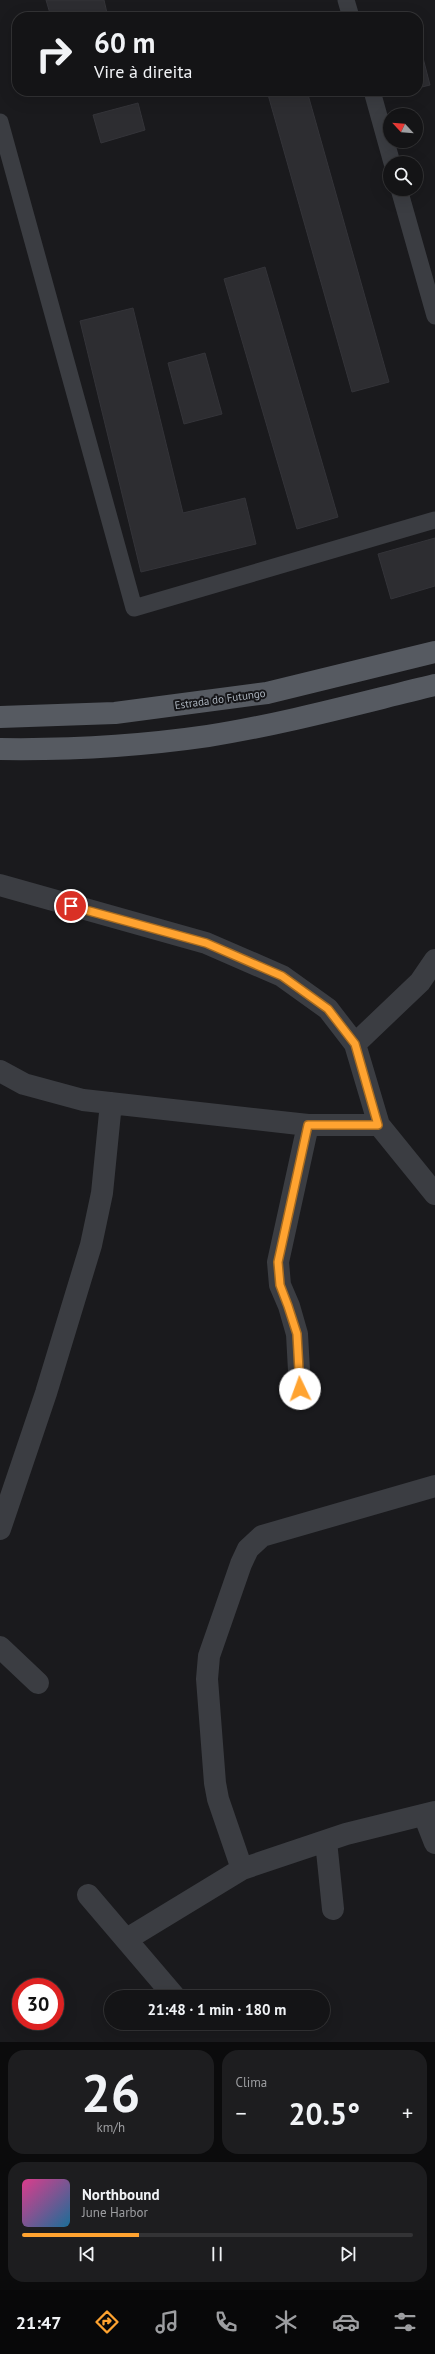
<!DOCTYPE html>
<html lang="pt">
<head>
<meta charset="utf-8">
<style>
  body { margin:0; font-family:"PT Sans",sans-serif; background:#1d1d1f; color:#f1f3f6; height:100vh; display:flex; flex-direction:column; font-size:15px; white-space:nowrap }
  * { box-sizing:border-box; margin:0 }
  p { font-size:13px; color:#9d9ea1 }
  .icon { flex:none; width:22px; height:22px; fill:none; stroke:currentColor; stroke-width:2; stroke-linecap:round; stroke-linejoin:round }
  .map { position:relative; height:2042px; overflow:hidden }
  .drawer { display:flex; flex-direction:column; gap:8px; padding:8px; background:#0b0b0c; flex:1 }
  .drawer>* { flex:none }
  .banner { position:absolute; left:12px; top:12px; width:411px; height:84px; border-radius:16px; box-shadow:0 4px 16px #0002,0 0 0 1px #333335; background:#141416; color:#f1f3f6; overflow:hidden }
  .needle { width:26px; rotate:296deg }
  .buttons { position:absolute; left:383px; top:108px; display:grid; gap:8px }
  .buttons a { display:grid; place-items:center; width:40px; height:40px; border-radius:50%; background:#141416; box-shadow:0 4px 16px #0002,0 0 0 1px #333335; font-size:20px }
  .speed { position:absolute; left:12px; top:1978px; display:flex; gap:8px; font-size:20px; font-weight:700; text-align:center }
  .speed>* { display:grid; place-content:center; width:52px; height:52px; border-radius:50%; background:#141416; box-shadow:0 4px 16px #0002,0 0 0 1px #333335; line-height:1 }
  .speed .limit { border:6px solid #d22; background:#fff; color:#111 }
  .pin { position:absolute; display:grid; place-items:center; width:34px; height:34px; color:#fff; margin:-17px; border:2px solid #fff; border-radius:50%; box-shadow:0 1px 4px #0007 }
  .me { position:absolute; width:44px; margin:-22px; rotate:357deg; stroke-linejoin:round; filter:drop-shadow(0 0 3px #0008) }
  .turn { display:flex; align-items:center; gap:14px; height:84px; padding:0 16px; font-size:18px }
  .turn .icon { width:52px; height:52px; stroke-width:2.5 }
  .turn b { display:block; font-size:28px; line-height:34px }
  .big { font-size:30px; font-weight:700; line-height:1.1 }
  .drawer .widget { flex:1; display:flex; flex-direction:column; justify-content:center; gap:6px; min-width:0; padding:0 14px; border-radius:16px; background:#1d1d1f }
  .drawer .dial { align-items:center; gap:0 }
  .dial b { font-size:52px; line-height:1 }
  .song { display:flex; align-items:center; gap:12px }
  .cover { width:48px; height:48px; border-radius:6px; background:linear-gradient(135deg,hsl(330 70% 55%),hsl(200 70% 35%)) }
  .played { height:4px; border-radius:2px; background:linear-gradient(90deg,#ffa330 30%,#333335 30%) }
  .keys { display:flex; justify-content:space-around; direction:ltr }
  .heat { display:flex; justify-content:space-between; align-items:center; font-size:22px; direction:ltr }
  .drawer .tiles { flex:1; display:grid; gap:8px; grid-template-columns:1fr 1fr }
  .widget:last-child { grid-column:span 2 }
  .trip { position:absolute; left:104px; top:1990px; width:226px; height:40px; border-radius:20px; background:#141416; box-shadow:0 4px 16px #0002,0 0 0 1px #333335; font-weight:700; line-height:40px; text-align:center }
  .menu { display:flex; height:64px; justify-content:space-around; align-items:center; background:#080809; color:#9d9ea1 }
  .menu .icon { width:28px; height:28px }
  .menu .current { color:#ffa330 }
  .menu b { font-size:18px; color:#f1f3f6 }
  .map>svg:first-child { display:block }
</style>
</head>
<body>
<div class="map">
<svg width="435" height="2042" viewBox="0 0 435 2042">
  <rect width="100%" height="100%" fill="#1a1a1d"/>
  <path fill="#2d2d31" stroke="#343439" d="M46,0H104L107,13L93,17H51Z
    M422,54L430,85L418,88V55Z
    M267,91H307L389,382L352,392Z
    M394,91H406L395,94Z
    M138,103L145,130L101,143L93,115Z
    M265,267L338,517L297,529L224,279Z
    M133,308L183,513L245,498L256,544L141,572L80,321Z
    M205,353L222,414L184,424L168,363Z
    M435,538V586L391,599L378,554Z"/>
  <g fill="none" stroke-linecap="round" stroke-linejoin="round">
    <path stroke="#3b3d42" stroke-width="17" d="M346,0L351,17
      M372,91L392,163
      M0,122L134,608L435,520
      M399,189L435,316"/>
    <path stroke="#3b3d42" stroke-width="22" d="M0,885L206,943L282,976L328,1009L355,1044L379,1125L435,1194
      M355,1044L420,982L435,960
      M0,1071L24,1084L83,1100L308,1125H379
      M300,1389L297,1334L289,1306L280,1285L278,1262L308,1125
      M0,1529L46,1393L91,1245L102,1193L111,1103
      M0,1647L38,1683
      M424,1815L435,1843
      M326,1841L333,1909
      M242,1869L218,1799L215,1783L207,1679L209,1656L241,1564L248,1549L262,1536L435,1486
      M88,1895L175,1997
      M127,1939L242,1869L346,1834L435,1812"/>
    <path stroke="#565a61" stroke-width="22" d="M0,717L115,713L267,693L435,652
      M0,749C69,750 139,746 208,736C284,724 360,703 435,685"/>
  </g>
  <g fill="none" stroke-linecap="round" stroke-linejoin="round">
    <g stroke="#a66a1f" stroke-width="10">
      <path id="route" d="M71,906L206,943L282,976L328,1009L355,1044L378,1125H308L278,1262L280,1285L288,1306L297,1334L300,1389"/>
    </g>
    <use href="#route" stroke="#ffa330" stroke-width="7"/>
  </g>
  <g text-anchor="middle" dominant-baseline="central" stroke-width="4" stroke-linejoin="round" paint-order="stroke">
    <g font-size="11" fill="#abb3bd" stroke="#151518">
      <text transform="translate(220 699) rotate(-8)">Estrada do Futungo</text>
    </g>
  </g>
</svg>
<div class="buttons">
<a><svg class="needle" viewBox="-14 -14 28 28"><path d="M0-13l5 13h-10z" fill="#e53935"/><path d="M0 13l5-13h-10z" fill="#9d9ea1"/></svg></a>
<a><svg class="icon" aria-label="search" viewBox="0 0 24 24"><circle cx="10" cy="10" r="6"/><path d="M15 15l6 6"/></svg></a>
</div>
<div class="speed"><div class="limit">30</div></div>
<div class="pin" style="left:71px;top:906px;background:#d93025"><svg class="icon" aria-label="arrive" viewBox="0 0 24 24"><path d="M6 21V4h12l-3 4 3 4H6"/></svg></div>
<svg class="me" style="left:300px;top:1389px" viewBox="-20 -20 40 40"><circle r="19" fill="#fff"/><path d="M0-13L10 11 0 6-10 11z" fill="#ffa330"/></svg>
<div class="trip">21:48 · 1 min · 180 m</div>
<div class="banner">
<div class="turn"><svg class="icon" aria-label="right" viewBox="0 0 24 24"><path d="M7 20v-9h11M14 6l5 5-5 5"/></svg><div><b>60 m</b>Vire à direita</div></div>
</div>
</div>
<section class="drawer">
<div class="tiles">
<div class="widget dial"><b>26</b><p>km/h</p></div>
<div class="widget"><p>Clima</p>
<div class="heat"><a>−</a><b class="big">20.5°</b><a>+</a></div>
</div>
<div class="widget">
<div class="song"><i class="cover"></i><div><b>Northbound</b><p>June Harbor</p></div></div>
<div class="played"></div>
<div class="keys"><svg class="icon" aria-label="previous" viewBox="0 0 24 24"><path d="M18 5L8 12l10 7zM5 5v14"/></svg><svg class="icon" aria-label="pause" viewBox="0 0 24 24"><path d="M8 5v14M16 5v14"/></svg><svg class="icon" aria-label="next" viewBox="0 0 24 24"><path d="M6 5l10 7-10 7zM19 5v14"/></svg></div>
</div>
</div>
</section>
<nav class="menu">
<b>21:47</b>
<svg class="icon current" aria-label="directions" viewBox="0 0 24 24"><path d="M12 3l9 9-9 9-9-9zM9 14v-3h6M13 9l2 2-2 2"/></svg>
<svg class="icon" aria-label="music" viewBox="0 0 24 24"><path d="M9 18V5l10-2v13"/><circle cx="6" cy="18" r="3"/><circle cx="16" cy="16" r="3"/></svg>
<svg class="icon" aria-label="phone" viewBox="0 0 24 24"><path d="M5 4h4l2 5-3 2q2 4 5 5l2-3 5 2v4C11 20 4 13 5 4z"/></svg>
<svg class="icon" aria-label="climate" viewBox="0 0 24 24"><path d="M12 3v18M4 7l16 10M4 17L20 7"/></svg>
<svg class="icon" aria-label="car" viewBox="0 0 24 24"><path d="M5 17H2v-5l4-1 3-4h7l3 4 3 1v5h-3M9 17h6M6 11h13"/><circle cx="7" cy="17" r="2"/><circle cx="17" cy="17" r="2"/></svg>
<svg class="icon" aria-label="filters" viewBox="0 0 24 24"><path d="M4 7h16M4 17h16"/><circle cx="9" cy="7" r="2"/><circle cx="15" cy="17" r="2"/></svg>
</nav>
</body>
</html>
